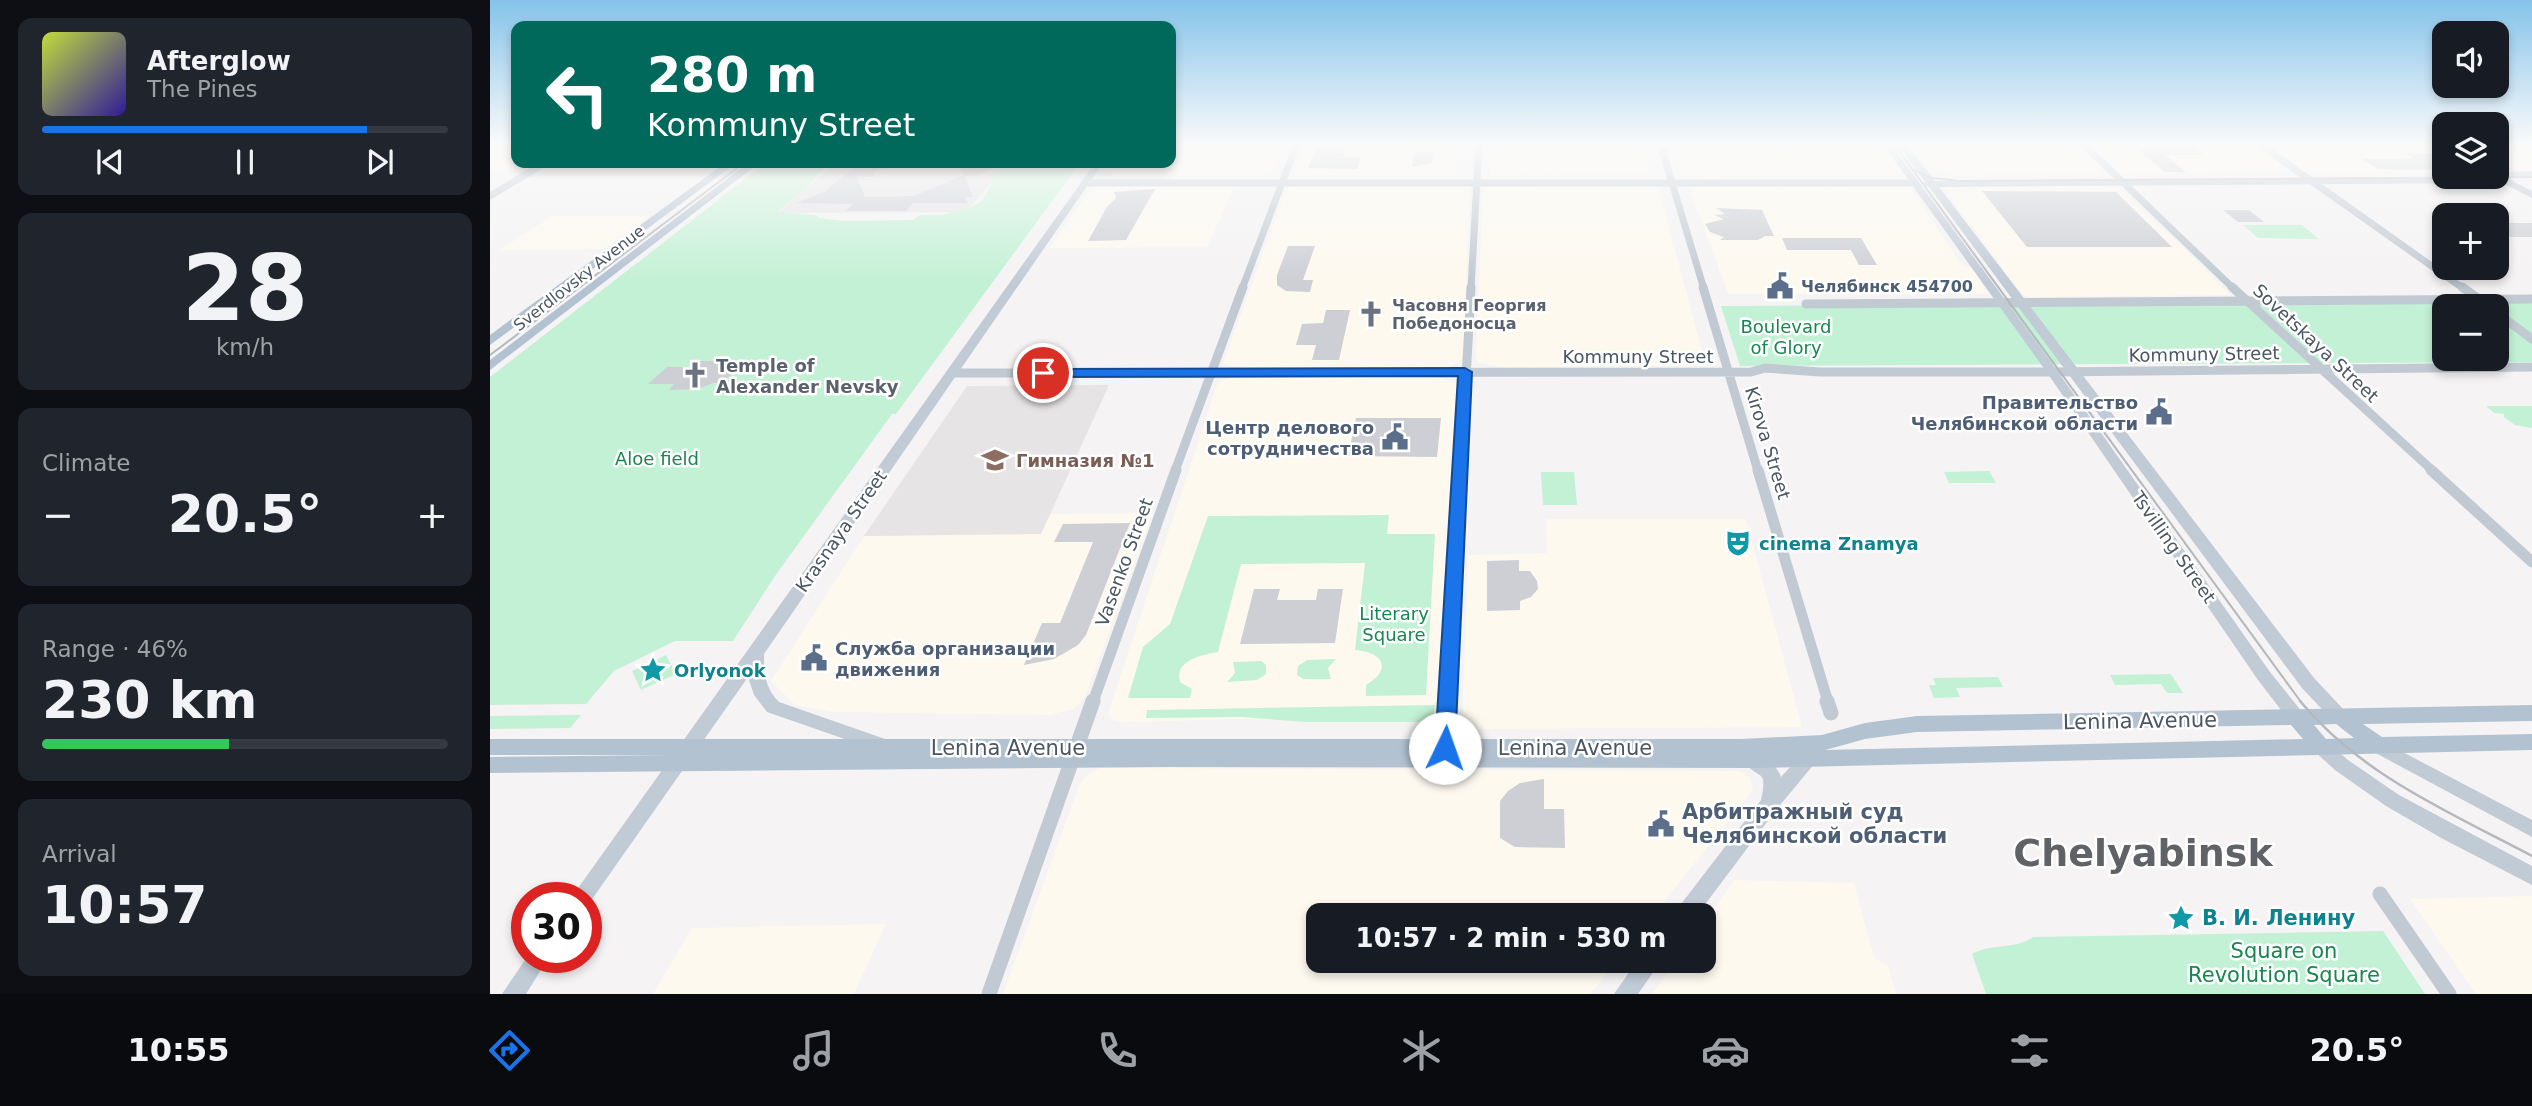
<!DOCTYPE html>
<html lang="en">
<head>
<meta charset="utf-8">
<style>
  body { margin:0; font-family:"DejaVu Sans",sans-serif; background:#20242c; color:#f1f3f6; height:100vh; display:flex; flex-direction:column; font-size:26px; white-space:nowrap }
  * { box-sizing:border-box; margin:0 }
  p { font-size:23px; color:#9ea1a6 }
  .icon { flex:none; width:38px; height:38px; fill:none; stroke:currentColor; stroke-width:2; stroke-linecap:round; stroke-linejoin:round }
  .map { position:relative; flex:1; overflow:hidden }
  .panel { display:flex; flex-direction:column; gap:18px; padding:18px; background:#0d0f14; width:490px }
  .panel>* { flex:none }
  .guide { position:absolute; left:21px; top:21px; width:665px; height:147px; border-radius:14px; box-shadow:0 4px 10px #0003; background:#00695c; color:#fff; overflow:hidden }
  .tools { position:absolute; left:1942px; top:21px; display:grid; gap:14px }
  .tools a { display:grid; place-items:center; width:77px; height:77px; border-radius:14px; background:#171b24; box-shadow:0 4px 10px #0003; font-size:35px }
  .speed { position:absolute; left:21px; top:882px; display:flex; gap:14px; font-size:35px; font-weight:700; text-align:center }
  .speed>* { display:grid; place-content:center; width:91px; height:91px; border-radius:50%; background:#171b24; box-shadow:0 4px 10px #0003; line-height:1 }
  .speed .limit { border:10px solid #d22; background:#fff; color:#111 }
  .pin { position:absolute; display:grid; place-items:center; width:60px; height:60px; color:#fff; margin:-30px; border:4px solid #fff; border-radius:50%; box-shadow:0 2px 7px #0007 }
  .me { position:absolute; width:77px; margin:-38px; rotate:3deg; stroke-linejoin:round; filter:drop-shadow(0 0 5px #0008) }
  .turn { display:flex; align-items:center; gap:24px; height:147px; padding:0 21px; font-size:32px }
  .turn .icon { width:91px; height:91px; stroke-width:2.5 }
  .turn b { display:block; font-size:49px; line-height:60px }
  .big { font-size:52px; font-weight:700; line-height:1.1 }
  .panel .widget { flex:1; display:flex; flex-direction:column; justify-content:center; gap:10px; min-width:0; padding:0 24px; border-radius:14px; background:#20242c }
  .panel .dial { align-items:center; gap:0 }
  .dial b { font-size:91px; line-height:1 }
  .song { display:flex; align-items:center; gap:21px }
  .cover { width:84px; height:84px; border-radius:10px; background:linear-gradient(135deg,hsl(70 70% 55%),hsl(250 70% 35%)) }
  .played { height:7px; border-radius:4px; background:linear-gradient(90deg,#1a73e8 80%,#363941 80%) }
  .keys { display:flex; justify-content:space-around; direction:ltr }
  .heat { display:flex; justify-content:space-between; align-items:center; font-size:38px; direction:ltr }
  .charge { height:10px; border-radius:5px; background:linear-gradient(90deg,#34c759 46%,#363941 0) }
  .trip { position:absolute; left:816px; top:903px; width:410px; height:70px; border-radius:14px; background:#171b24; box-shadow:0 4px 10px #0003; font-weight:700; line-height:70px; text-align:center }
  .tabs { display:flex; height:112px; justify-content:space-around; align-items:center; background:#090b0e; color:#9ea1a6 }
  .tabs .icon { width:49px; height:49px }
  .tabs .active { color:#1a73e8 }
  .tabs b { font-size:32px; color:#f1f3f6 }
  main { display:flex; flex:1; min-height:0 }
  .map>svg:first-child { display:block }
</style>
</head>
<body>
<main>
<section class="panel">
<div class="widget">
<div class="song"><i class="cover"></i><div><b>Afterglow</b><p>The Pines</p></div></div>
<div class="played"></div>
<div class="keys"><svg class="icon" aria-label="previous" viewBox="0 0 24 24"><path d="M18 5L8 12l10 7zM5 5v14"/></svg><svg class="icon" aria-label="pause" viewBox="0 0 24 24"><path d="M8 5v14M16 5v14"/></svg><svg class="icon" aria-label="next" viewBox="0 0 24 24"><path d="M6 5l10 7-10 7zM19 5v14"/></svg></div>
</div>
<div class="widget dial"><b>28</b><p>km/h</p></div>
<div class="widget"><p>Climate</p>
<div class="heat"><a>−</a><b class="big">20.5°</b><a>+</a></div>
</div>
<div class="widget"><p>Range · 46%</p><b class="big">230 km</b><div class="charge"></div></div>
<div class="widget"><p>Arrival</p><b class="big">10:57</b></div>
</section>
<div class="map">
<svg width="2042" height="994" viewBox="0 0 2042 994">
  <rect width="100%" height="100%" fill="#f5f3f3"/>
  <path fill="#fdf9ef" d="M0,143H26V163H47L34,171L0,170Z
    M681,143H800L798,148H792L781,175L619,176L629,163H681Z
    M817,143H970L967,175H804Z
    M1000,143H1152L1159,174L1000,175Z
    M1182,143H1393L1414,173L1413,176H1232L1235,186H1204L1201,177L1219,176H1192Z
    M1419,143H1582L1613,173L1464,175L1436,167Z
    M1596,143H1762L1799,171L1633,174L1625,170Z
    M1772,143H1941L1955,151V172L1825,173L1810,170Z
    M2007,143H2042V171L2022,169L2007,163Z
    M1137,177H1161L1163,186H1168L1216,366L1010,367L989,363L986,359L993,187L1139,185Z
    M804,185L980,186L973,359L958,368H753L733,364L796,189Z
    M1621,185L1626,186L1695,249L1740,295L1539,297L1533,295L1459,196L1460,189L1470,186Z
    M607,186H745L717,247L560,248L601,188Z
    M1420,186L1472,266L1481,267L1498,294H1238L1199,187Z
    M62,216H160L114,249L10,250Z
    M742,377H947L965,382L967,387L949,665L946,702L937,714L639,722L624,721L618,713L727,385L730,381Z
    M663,513L596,695L584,709L559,715L342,712L305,705L281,681L374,536L550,534L561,514Z
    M1056,519H1256L1312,727L988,729L979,726L973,718V700L978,555L1057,553Z
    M609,768L1250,771L1260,777L1263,790L1163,915H828V961H1127L1100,994H513L589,786L595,777Z
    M1244,880L1364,883L1384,958L1398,966L1406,994H1162L1186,961H1213V924Z
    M2042,896V994H1986L1920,899Z
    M396,924L364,994H163L202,928Z"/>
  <path fill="#e6e4e5" d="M346,163H519L476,212L287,213Z
    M619,385L551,534L374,536L477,386Z"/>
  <path fill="#c3f1d5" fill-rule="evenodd" d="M276,163H348L336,165L318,187L287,212L325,215L329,218L354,221L423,220L430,215H451L480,208L492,201L503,181L499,175L522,163H590L406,414H402L285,576L243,641H185L124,671L96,704L0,705V377Z
    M1753,225H1812L1829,239L1768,238Z
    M2042,301V362L1250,366L1231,306ZM1955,306H2007V359H1955Z
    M1996,406H2042V428L2025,425L2014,417V414L2004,413Z
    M1499,471L1506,483H1459L1454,472Z
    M1051,472H1084L1087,505H1053Z
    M899,515L897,534H945L936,695L876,696V685C903,669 893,652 865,650L875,563L751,564L728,652C712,655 684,660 690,682L702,689L700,698H638L653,647L680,624L718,516Z
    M176,655L186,674L151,690L142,671Z
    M846,659L838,668L841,679H813L807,675L808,666L817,660Z
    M771,661L776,665V674L767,680L737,682L745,673L743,662Z
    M1681,674L1693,693H1677L1671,684L1625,685L1620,675Z
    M1508,677L1513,687L1466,688L1470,697L1444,698L1439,685H1446L1443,678Z
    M945,705L944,716L932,722H816L752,717L656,718L657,710Z
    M91,715L80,728L0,729V716Z
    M1893,931L1935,994H1496L1482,954C1501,943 1525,950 1543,937Z"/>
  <path fill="#cdcfd5" d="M1653,143H1699L1714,155H1675L1696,172H1675L1647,149H1660Z
    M828,146L854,147L851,153H855L853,157H871L867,169L818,168Z
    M924,152H943L942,163L922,167Z
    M1915,153H1948L1955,157V170L1888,169L1872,159H1924Z
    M370,163L405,164L383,172L384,177L366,176L375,197L424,196L474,175L483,197H475L478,203H423L416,211H356L363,204L307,203L334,192Z
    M467,163H516L487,175L475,176Z
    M665,189L636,240L598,241L617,207L626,198L624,192Z
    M1492,191L1626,192L1682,247H1537Z
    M1226,208L1272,210L1284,236H1275L1268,240H1230L1234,237L1220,232L1215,224L1234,219L1224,215L1235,214Z
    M1733,210H1759L1774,222H1748Z
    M2007,223H2042V237H2012L2007,234Z
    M1292,238H1371L1387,265H1369L1361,250H1297Z
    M798,246H825L813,280H823L820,292L796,291L787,285V275Z
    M836,310H860L849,360H822L826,345H806L812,324L833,323Z
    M209,361H238L244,367L243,373L231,383H223L208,389L179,390L184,384H158L177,367H203Z
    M866,418H951L947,457L858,456Z
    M640,523L596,635L588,645L564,659L534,665L552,623H570L603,542H564L573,524Z
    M1029,560V571H1040L1047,581L1048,589L1041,597L1030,601V610L997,611V561Z
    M764,589H790L787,600H826L828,589H853L845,643L750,644Z
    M1054,779V809H1074L1075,848L1025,847L1010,838V801L1018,791L1030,783Z"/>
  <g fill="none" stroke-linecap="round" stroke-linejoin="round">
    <path stroke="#c1cad2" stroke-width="7" d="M1170,143L1214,289
      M1592,143L1744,289
      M1768,143L1974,289
      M594,183H1425
      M0,196L55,163
      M752,289L807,143
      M981,289L989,143"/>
    <path stroke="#c1cad2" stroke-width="9" d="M1213,287L1268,471
      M1742,287L1943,471
      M1972,287L1999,306
      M1316,304L2042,299
      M2007,313L2042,339
      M462,373L1261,372L1275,368L1330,372H1562L2042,367
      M685,471L753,287
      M971,471L981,287"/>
    <path stroke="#c1cad2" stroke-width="11" d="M1268,470L1338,702
      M1941,470L2042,562
      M603,702L686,470
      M958,702L971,470"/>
    <path stroke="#c1cad2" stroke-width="15" d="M1337,701L1341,713
      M955,748L958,701
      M1890,894L1959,994
      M499,994L603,701"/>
    <path fill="#c1cbd6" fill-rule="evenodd" d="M1392,143H1400L1566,369L1780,672L1813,713L1816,718L1813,723L1807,725L1801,723L1768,680L1558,374Z
      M1407,143H1415L1445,181L2019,178L2021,180L2016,183L1449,187L1824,678L1855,711L1858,716L1855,721L1849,723L1843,721L1812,688L1439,187L1434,186L1432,184L1435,182Z
      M605,163H613L274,654C274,673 275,688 289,702L398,740L401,745L398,750L392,752L277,712L264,695L258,677L98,905H96V898H81Z
      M2042,171V177L2019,178L2015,175L2019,172Z
      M1886,738L2042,820V837L1880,750L1877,745L1880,740Z
      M1830,739L1836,741L1858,760L1909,795L2042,866V885L1953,839L1896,806L1845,770L1824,751L1821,746L1824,741Z
      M1319,751L1325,753L1328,758L1325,763L1286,810L1207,915H1185L1188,908L1271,800C1279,765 1266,782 1254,760L1257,755C1272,750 1286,764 1291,777L1313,753Z
      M37,957H59L36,994H12Z
      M1147,961H1171L1148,994H1124Z"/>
    <path fill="#b3c2d1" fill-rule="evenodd" d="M1946,143H1955V148Z
      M235,163H246L0,345V335Z
      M258,163H269L0,370V360Z
      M2007,173L2042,191V198L2003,178L2007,177Z
      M2042,705V721L1873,724L1892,737L2042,734V750L1263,768L676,767L0,773V757L178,755H0V739H1251L1332,735L1375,723L1427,716ZM1846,724L1864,738L1836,739L1824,725ZM1801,725L1813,739L1335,750L1375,739L1427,732Z"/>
    <path stroke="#b5b8bd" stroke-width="2" d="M1403,143L1811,702
      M1423,170L1442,178L1470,181L2042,177
      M0,355L254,163"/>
    <path stroke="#b5b8bd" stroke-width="2.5" d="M1810,701C1871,775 1959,812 2042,856"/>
  </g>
  <linearGradient id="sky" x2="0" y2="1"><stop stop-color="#85c3ea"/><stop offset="0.51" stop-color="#fafafa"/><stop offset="1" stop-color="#fafafa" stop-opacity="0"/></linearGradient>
  <rect width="2042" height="282" fill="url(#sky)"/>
  <path fill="#1a73e8" stroke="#114b97" stroke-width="2" d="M975,368L982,372L965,748L962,753L955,756L948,753L945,748L968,376L553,377L546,373L553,369Z"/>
  <defs>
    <g id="civic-bare" transform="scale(2.1)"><path d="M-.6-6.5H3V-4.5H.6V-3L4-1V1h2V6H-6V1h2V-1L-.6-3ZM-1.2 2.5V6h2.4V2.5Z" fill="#5c6f8a" stroke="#fff" stroke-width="2.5" paint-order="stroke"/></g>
    <g id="church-bare" transform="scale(2.1)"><path d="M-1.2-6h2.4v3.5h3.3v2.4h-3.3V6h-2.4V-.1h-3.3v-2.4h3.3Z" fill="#6b7280" stroke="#fff" stroke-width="2.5" paint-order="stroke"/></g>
    <g id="school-bare" transform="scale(2.1)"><path d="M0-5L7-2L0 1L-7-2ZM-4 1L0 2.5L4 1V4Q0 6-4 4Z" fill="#8d6e63" stroke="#fff" stroke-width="2.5" paint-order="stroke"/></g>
    <g id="theatre-bare" transform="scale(2.1)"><path d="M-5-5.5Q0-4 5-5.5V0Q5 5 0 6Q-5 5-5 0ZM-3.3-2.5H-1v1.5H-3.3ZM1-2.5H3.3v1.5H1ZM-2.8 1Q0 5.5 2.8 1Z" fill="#0f9aa8" stroke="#fff" stroke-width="2.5" paint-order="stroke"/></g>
    <g id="sight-bare" transform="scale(2.1)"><path d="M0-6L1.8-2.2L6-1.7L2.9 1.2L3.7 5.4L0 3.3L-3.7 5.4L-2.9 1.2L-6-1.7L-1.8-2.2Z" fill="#0f9aa8" stroke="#fff" stroke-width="2.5" paint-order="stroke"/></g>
  </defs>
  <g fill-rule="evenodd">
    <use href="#civic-bare" x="1290" y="286"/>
    <use href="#church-bare" x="881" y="314"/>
    <use href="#church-bare" x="205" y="375"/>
    <use href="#civic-bare" x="1669" y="412"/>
    <use href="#civic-bare" x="905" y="437"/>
    <use href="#school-bare" x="505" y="460"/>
    <use href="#theatre-bare" x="1248" y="543"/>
    <use href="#civic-bare" x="324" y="658"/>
    <use href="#sight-bare" x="163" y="670"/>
    <use href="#civic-bare" x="1171" y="824"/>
    <use href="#sight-bare" x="1691" y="918"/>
  </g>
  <g text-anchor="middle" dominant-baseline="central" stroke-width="5" stroke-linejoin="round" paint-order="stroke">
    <g font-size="16" fill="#4a5661" stroke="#fff">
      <text transform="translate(89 278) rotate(-38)">Sverdlovsky Avenue</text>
    </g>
    <g font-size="16" font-weight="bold" fill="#4e5e75" stroke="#fff" text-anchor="start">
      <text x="1311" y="286">Челябинск 454700</text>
    </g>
    <g font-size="16" font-weight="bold" fill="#5b616d" stroke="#fff" text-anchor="start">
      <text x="902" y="305">Часовня Георгия<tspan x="902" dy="18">Победоносца</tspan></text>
    </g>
    <g font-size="18" fill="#17864f" stroke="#fff">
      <text x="1296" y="326">Boulevard<tspan x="1296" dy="21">of Glory</tspan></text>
      <text x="167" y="458">Aloe field</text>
      <text x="904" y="613">Literary<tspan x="904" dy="21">Square</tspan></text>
    </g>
    <g font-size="18" fill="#4a5661" stroke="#fff">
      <text transform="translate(1826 343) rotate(43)">Sovetskaya Street</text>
      <text transform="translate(1714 354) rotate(-1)">Kommuny Street</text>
      <text x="1148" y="356">Kommuny Street</text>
      <text transform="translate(1278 443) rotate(73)">Kirova Street</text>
      <text transform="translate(351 531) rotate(-55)">Krasnaya Street</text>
      <text transform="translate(1684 547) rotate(55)">Tsvilling Street</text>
      <text transform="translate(634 562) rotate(-70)">Vasenko Street</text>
    </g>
    <g font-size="18" font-weight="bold" fill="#5b616d" stroke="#fff" text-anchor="start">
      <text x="226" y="365">Temple of<tspan x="226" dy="21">Alexander Nevsky</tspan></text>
    </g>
    <g font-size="18" font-weight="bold" fill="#4e5e75" stroke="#fff" text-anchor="end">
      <text x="1648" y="402">Правительство<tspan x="1648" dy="21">Челябинской области</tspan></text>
      <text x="884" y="427">Центр делового<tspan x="884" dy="21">сотрудничества</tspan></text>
      <text x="345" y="648" text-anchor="start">Служба организации<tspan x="345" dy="21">движения</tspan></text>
    </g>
    <g font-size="18" font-weight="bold" fill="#785e54" stroke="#fff" text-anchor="start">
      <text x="526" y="460">Гимназия №1</text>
    </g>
    <g font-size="18" font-weight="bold" fill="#0d838f" stroke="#fff" text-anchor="start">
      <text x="1269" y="543">cinema Znamya</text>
      <text x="184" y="670">Orlyonok</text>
    </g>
    <g font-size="21" fill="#4a5661" stroke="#fff">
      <text transform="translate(1650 721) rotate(-1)">Lenina Avenue</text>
      <text x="518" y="748">Lenina Avenue</text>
      <text x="1085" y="748">Lenina Avenue</text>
    </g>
    <g font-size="21" font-weight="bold" fill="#4e5e75" stroke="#fff" text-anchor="start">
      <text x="1192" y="812">Арбитражный суд<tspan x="1192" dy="24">Челябинской области</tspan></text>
    </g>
    <g font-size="21" font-weight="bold" fill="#0d838f" stroke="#fff" text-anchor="start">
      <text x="1712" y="918">В. И. Ленину</text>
    </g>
    <g font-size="21" fill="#17864f" stroke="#fff">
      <text x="1794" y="951">Square on<tspan x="1794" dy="24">Revolution Square</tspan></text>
    </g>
    <g font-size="38" font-weight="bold" fill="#5f6368" stroke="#fff">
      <text x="1653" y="853">Chelyabinsk</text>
    </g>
  </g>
</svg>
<div class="tools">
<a><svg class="icon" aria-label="sound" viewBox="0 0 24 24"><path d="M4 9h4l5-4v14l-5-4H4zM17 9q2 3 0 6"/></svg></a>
<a><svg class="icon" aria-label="layers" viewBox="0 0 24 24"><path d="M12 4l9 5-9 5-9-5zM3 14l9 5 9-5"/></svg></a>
<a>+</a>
<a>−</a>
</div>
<div class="speed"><div class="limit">30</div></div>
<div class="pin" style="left:553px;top:373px;background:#d93025"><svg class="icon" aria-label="arrive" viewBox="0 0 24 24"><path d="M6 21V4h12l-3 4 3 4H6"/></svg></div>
<svg class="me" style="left:955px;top:748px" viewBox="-20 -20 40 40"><circle r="19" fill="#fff"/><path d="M0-13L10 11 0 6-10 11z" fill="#1a73e8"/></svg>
<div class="trip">10:57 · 2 min · 530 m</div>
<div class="guide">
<div class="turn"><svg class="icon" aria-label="left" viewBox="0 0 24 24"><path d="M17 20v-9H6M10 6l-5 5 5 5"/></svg><div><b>280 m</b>Kommuny Street</div></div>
</div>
</div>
</main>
<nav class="tabs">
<b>10:55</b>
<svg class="icon active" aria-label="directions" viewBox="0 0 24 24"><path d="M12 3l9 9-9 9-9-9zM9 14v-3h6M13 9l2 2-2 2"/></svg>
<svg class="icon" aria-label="music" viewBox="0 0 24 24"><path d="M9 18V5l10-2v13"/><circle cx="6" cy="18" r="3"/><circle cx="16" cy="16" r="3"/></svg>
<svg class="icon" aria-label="phone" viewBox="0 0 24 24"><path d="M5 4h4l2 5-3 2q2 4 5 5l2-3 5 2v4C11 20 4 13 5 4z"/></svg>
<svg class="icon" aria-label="climate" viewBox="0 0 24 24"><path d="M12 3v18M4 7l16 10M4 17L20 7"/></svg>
<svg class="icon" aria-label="car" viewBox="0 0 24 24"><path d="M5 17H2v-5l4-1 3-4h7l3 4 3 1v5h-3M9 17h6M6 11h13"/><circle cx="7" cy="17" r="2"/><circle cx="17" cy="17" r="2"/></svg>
<svg class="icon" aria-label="filters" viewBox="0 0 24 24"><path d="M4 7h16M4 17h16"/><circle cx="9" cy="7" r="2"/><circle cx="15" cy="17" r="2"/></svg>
<b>20.5°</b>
</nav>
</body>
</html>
